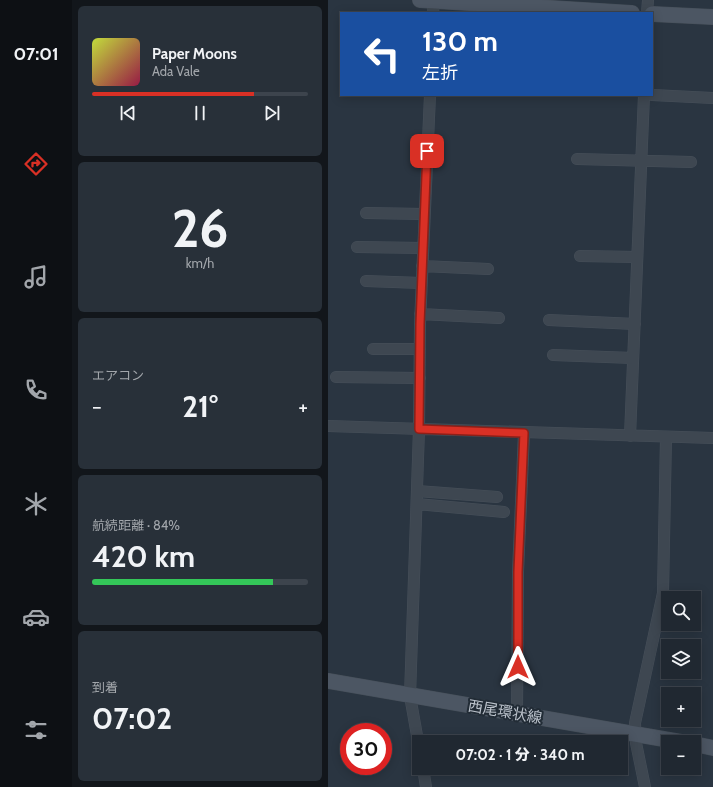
<!DOCTYPE html>
<html lang="ja">
<head>
<meta charset="utf-8">
<style>
  body { margin:0; font-family:Cabin,"Noto Sans JP",sans-serif; background:#283039; color:#f1f3f6; height:100vh; display:flex; flex-direction:column; font-size:15px; white-space:nowrap }
  * { box-sizing:border-box; margin:0 }
  p { font-size:13px; color:#a2a6ab }
  .icon { flex:none; width:22px; height:22px; fill:none; stroke:currentColor; stroke-width:2; stroke-linecap:round; stroke-linejoin:round }
  .map { position:relative; flex:1; overflow:hidden }
  .drawer { display:flex; flex-direction:column; gap:6px; padding:6px; background:#12161b; width:256px }
  .drawer>* { flex:none }
  .top-card { position:absolute; left:12px; top:12px; width:313px; height:84px; border-radius:0px; box-shadow:0 2px 10px #0003,0 0 0 1px #3d444d; background:#1a4fa0; color:#fff; overflow:hidden }
  .controls { position:absolute; left:333px; top:591px; display:grid; gap:8px }
  .controls a { display:grid; place-items:center; width:40px; height:40px; border-radius:0px; background:#202831; box-shadow:0 2px 10px #0003,0 0 0 1px #3d444d; font-size:20px }
  .speed { position:absolute; left:12px; top:723px; display:flex; gap:8px; font-size:20px; font-weight:700; text-align:center }
  .speed>* { display:grid; place-content:center; width:52px; height:52px; border-radius:50%; background:#202831; box-shadow:0 2px 10px #0003,0 0 0 1px #3d444d; line-height:1 }
  .speed .limit { border:6px solid #d22; background:#fff; color:#111 }
  .pin { position:absolute; display:grid; place-items:center; width:34px; height:34px; color:#fff; margin:-17px; border-radius:8px; box-shadow:0 2px 6px #0006 }
  .me { position:absolute; width:44px; margin:-22px; rotate:0deg; stroke-linejoin:round; filter:drop-shadow(0 0 3px #0008) }
  .turn { display:flex; align-items:center; gap:14px; height:84px; padding:0 16px; font-size:18px }
  .turn .icon { width:52px; height:52px; stroke-width:2.5 }
  .turn b { display:block; font-size:28px; line-height:34px }
  .big { font-size:30px; font-weight:800; line-height:1.1 }
  .drawer .widget { flex:1; display:flex; flex-direction:column; justify-content:center; gap:6px; min-width:0; padding:0 14px; border-radius:6px; background:#283039 }
  .drawer .dial { align-items:center; gap:0 }
  .dial b { font-size:52px; line-height:1 }
  .song { display:flex; align-items:center; gap:12px }
  .cover { width:48px; height:48px; border-radius:6px; background:linear-gradient(135deg,hsl(70 70% 55%),hsl(340 70% 35%)) }
  .played { height:4px; border-radius:2px; background:linear-gradient(90deg,#d93025 75%,#3d444d 75%) }
  .keys { display:flex; justify-content:space-around; direction:ltr }
  .heat { display:flex; justify-content:space-between; align-items:center; font-size:22px; direction:ltr }
  .charge { height:6px; border-radius:3px; background:linear-gradient(90deg,#34c759 84%,#3d444d 0) }
  .trip { position:absolute; left:84px; top:735px; width:216px; height:40px; border-radius:0px; background:#202831; box-shadow:0 2px 10px #0003,0 0 0 1px #3d444d; font-weight:800; line-height:40px; text-align:center }
  main { display:flex; flex:1; min-height:0 }
  .tabs { display:flex; flex-direction:column; width:72px; justify-content:space-around; align-items:center; background:#0d1014; color:#a2a6ab }
  .tabs .icon { width:28px; height:28px }
  .tabs .selected { color:#d93025 }
  .tabs b { font-size:18px; color:#f1f3f6 }
  .map>svg:first-child { display:block }
</style>
</head>
<body>
<main>
<nav class="tabs">
<b>07:01</b>
<svg class="icon selected" aria-label="directions" viewBox="0 0 24 24"><path d="M12 3l9 9-9 9-9-9zM9 14v-3h6M13 9l2 2-2 2"/></svg>
<svg class="icon" aria-label="music" viewBox="0 0 24 24"><path d="M9 18V5l10-2v13"/><circle cx="6" cy="18" r="3"/><circle cx="16" cy="16" r="3"/></svg>
<svg class="icon" aria-label="phone" viewBox="0 0 24 24"><path d="M5 4h4l2 5-3 2q2 4 5 5l2-3 5 2v4C11 20 4 13 5 4z"/></svg>
<svg class="icon" aria-label="climate" viewBox="0 0 24 24"><path d="M12 3v18M4 7l16 10M4 17L20 7"/></svg>
<svg class="icon" aria-label="car" viewBox="0 0 24 24"><path d="M5 17H2v-5l4-1 3-4h7l3 4 3 1v5h-3M9 17h6M6 11h13"/><circle cx="7" cy="17" r="2"/><circle cx="17" cy="17" r="2"/></svg>
<svg class="icon" aria-label="filters" viewBox="0 0 24 24"><path d="M4 7h16M4 17h16"/><circle cx="9" cy="7" r="2"/><circle cx="15" cy="17" r="2"/></svg>
</nav>
<section class="drawer">
<div class="widget">
<div class="song"><i class="cover"></i><div><b>Paper Moons</b><p>Ada Vale</p></div></div>
<div class="played"></div>
<div class="keys"><svg class="icon" aria-label="previous" viewBox="0 0 24 24"><path d="M18 5L8 12l10 7zM5 5v14"/></svg><svg class="icon" aria-label="pause" viewBox="0 0 24 24"><path d="M8 5v14M16 5v14"/></svg><svg class="icon" aria-label="next" viewBox="0 0 24 24"><path d="M6 5l10 7-10 7zM19 5v14"/></svg></div>
</div>
<div class="widget dial"><b>26</b><p>km/h</p></div>
<div class="widget"><p>エアコン</p>
<div class="heat"><a>−</a><b class="big">21°</b><a>+</a></div>
</div>
<div class="widget"><p>航続距離 · 84%</p><b class="big">420 km</b><div class="charge"></div></div>
<div class="widget"><p>到着</p><b class="big">07:02</b></div>
</section>
<div class="map">
<svg width="385" height="787" viewBox="0 0 385 787">
  <rect width="100%" height="100%" fill="#2a3541"/>
  <g fill="none" stroke-linecap="round" stroke-linejoin="round">
    <g stroke="#47505a" stroke-width="12">
      <path id="street" d="M105,13L106,0
        M319,13L320,0
        M324,95L385,98
        M249,159L363,162
        M38,213L96,214
        M29,247L95,248
        M252,256L309,257
        M94,266L160,269
        M38,281L93,283
        M92,314L171,318
        M221,320L307,324
        M45,349H92
        M225,355L305,358
        M8,377L92,378
        M0,426L385,438
        M302,436L316,95
        M89,491L169,497
        M89,504L176,512
        M189,714L190,572L196,433
        M91,747L82,696L91,429L92,324L102,95
        M95,768L98,787
        M317,787L308,743L307,723L335,593L338,437"/>
    </g>
    <g stroke="#47505a" stroke-width="16">
      <path id="secondary" d="M92,0L304,13
        M324,14L385,17
        M0,681L353,742
        M366,744L385,748"/>
    </g>
    <use href="#street" stroke="#3e4751" stroke-width="11"/>
    <use href="#secondary" stroke="#4c5663" stroke-width="15"/>
  </g>
  <g fill="none" stroke-linecap="round" stroke-linejoin="round">
    <g stroke="#8d1f18" stroke-width="10">
      <path id="route" d="M99,151L92,324L91,429L196,433L190,572V667"/>
    </g>
    <use href="#route" stroke="#d93025" stroke-width="7"/>
  </g>
  <g text-anchor="middle" dominant-baseline="central" stroke-width="4" stroke-linejoin="round" paint-order="stroke">
    <g font-size="15" fill="#bbc2cb" stroke="#222c36">
      <text transform="translate(177 712) rotate(10)">西尾環状線</text>
    </g>
  </g>
</svg>
<div class="controls">
<a><svg class="icon" aria-label="search" viewBox="0 0 24 24"><circle cx="10" cy="10" r="6"/><path d="M15 15l6 6"/></svg></a>
<a><svg class="icon" aria-label="layers" viewBox="0 0 24 24"><path d="M12 4l9 5-9 5-9-5zM3 14l9 5 9-5"/></svg></a>
<a>+</a>
<a>−</a>
</div>
<div class="speed"><div class="limit">30</div></div>
<div class="pin" style="left:99px;top:151px;background:#d93025"><svg class="icon" aria-label="arrive" viewBox="0 0 24 24"><path d="M6 21V4h12l-3 4 3 4H6"/></svg></div>
<svg class="me" style="left:190px;top:667px" viewBox="-20 -20 40 40"><path d="M0-17L14 15 0 8-14 15z" fill="#d93025" stroke="#fff" stroke-width="4"/></svg>
<div class="trip">07:02 · 1 分 · 340 m</div>
<div class="top-card">
<div class="turn"><svg class="icon" aria-label="left" viewBox="0 0 24 24"><path d="M17 20v-9H6M10 6l-5 5 5 5"/></svg><div><b>130 m</b>左折</div></div>
</div>
</div>
</main>
</body>
</html>
